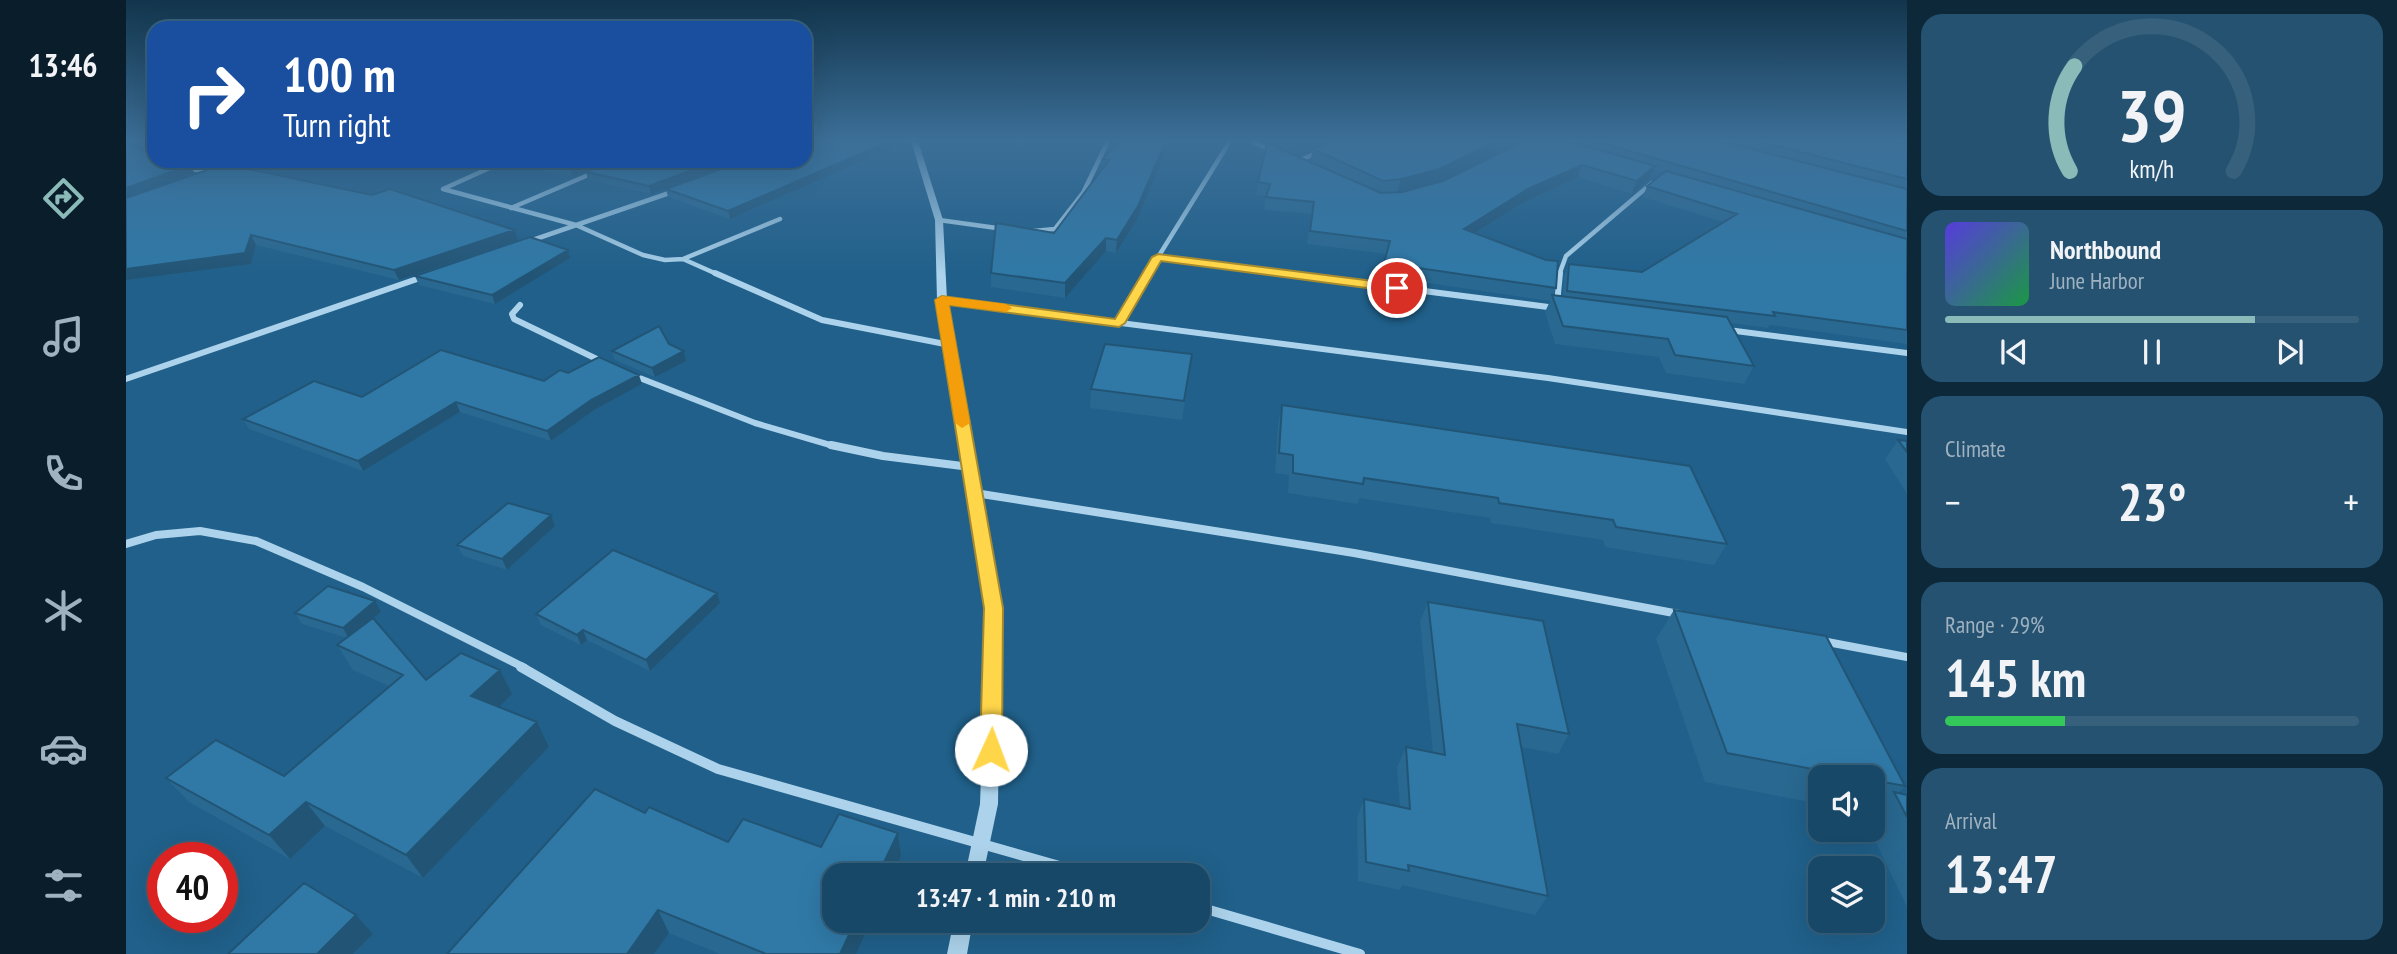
<!DOCTYPE html>
<html lang="en">
<head>
<meta charset="utf-8">
<style>
  body { margin:0; font-family:"PT Sans Narrow",sans-serif; background:#255271; color:#f1f3f6; height:100vh; display:flex; flex-direction:column; font-size:26px; white-space:nowrap }
  * { box-sizing:border-box; margin:0 }
  p { font-size:23px; color:#9fb2c0 }
  .icon { flex:none; width:38px; height:38px; fill:none; stroke:currentColor; stroke-width:2; stroke-linecap:round; stroke-linejoin:round }
  .map { position:relative; flex:1; overflow:hidden }
  .panel { display:flex; flex-direction:column; gap:14px; padding:14px; background:#0d2839; width:490px }
  .panel>* { flex:none }
  .hud { position:absolute; left:21px; top:21px; width:665px; height:147px; border-radius:21px; box-shadow:0 7px 28px #0002,0 0 0 2px #36607c; background:#1a4fa0; color:#fff; overflow:hidden }
  .tools { position:absolute; left:1682px; top:765px; display:grid; gap:14px }
  .tools a { display:grid; place-items:center; width:77px; height:77px; border-radius:14px; background:#184868; box-shadow:0 7px 28px #0002,0 0 0 2px #36607c; font-size:35px }
  .speed { position:absolute; left:21px; top:842px; display:flex; gap:14px; font-size:35px; font-weight:700; text-align:center }
  .speed>* { display:grid; place-content:center; width:91px; height:91px; border-radius:50%; background:#184868; box-shadow:0 7px 28px #0002,0 0 0 2px #36607c; line-height:1 }
  .speed .limit { border:10px solid #d22; background:#fff; color:#111 }
  .pin { position:absolute; display:grid; place-items:center; width:60px; height:60px; color:#fff; margin:-30px; border:4px solid #fff; border-radius:50%; box-shadow:0 2px 7px #0007 }
  .me { position:absolute; width:77px; margin:-38px; rotate:2deg; stroke-linejoin:round; filter:drop-shadow(0 0 5px #0008) }
  .turn { display:flex; align-items:center; gap:24px; height:147px; padding:0 21px; font-size:32px }
  .turn .icon { width:91px; height:91px; stroke-width:2.5 }
  .turn b { display:block; font-size:49px; line-height:60px }
  .big { font-size:52px; font-weight:700; line-height:1.1 }
  .panel .widget { flex:1; display:flex; flex-direction:column; justify-content:center; gap:10px; min-width:0; padding:0 24px; border-radius:21px; background:#255271 }
  .panel .dial { align-items:center; gap:0 }
  .dial svg { height:182px; overflow:visible; fill:none; stroke:#36607c; stroke-width:7; stroke-linecap:round; text-anchor:middle }
  .dial text { fill:#f1f3f6; stroke:none }
  .song { display:flex; align-items:center; gap:21px }
  .cover { width:84px; height:84px; border-radius:10px; background:linear-gradient(135deg,hsl(250 70% 55%),hsl(140 70% 35%)) }
  .played { height:7px; border-radius:4px; background:linear-gradient(90deg,#8bbbb9 75%,#36607c 75%) }
  .keys { display:flex; justify-content:space-around; direction:ltr }
  .heat { display:flex; justify-content:space-between; align-items:center; font-size:38px; direction:ltr }
  .charge { height:10px; border-radius:5px; background:linear-gradient(90deg,#34c759 29%,#36607c 0) }
  .trip { position:absolute; left:696px; top:863px; width:388px; height:70px; border-radius:21px; background:#184868; box-shadow:0 7px 28px #0002,0 0 0 2px #36607c; font-weight:700; line-height:70px; text-align:center }
  main { display:flex; flex:1; min-height:0 }
  .tabs { display:flex; flex-direction:column; width:126px; justify-content:space-around; align-items:center; background:#0a1d2a; color:#9fb2c0 }
  .tabs .icon { width:49px; height:49px }
  .tabs .current { color:#8bbbb9 }
  .tabs b { font-size:32px; color:#f1f3f6 }
  .map>svg:first-child { display:block }
</style>
</head>
<body>
<main>
<nav class="tabs">
<b>13:46</b>
<svg class="icon current" aria-label="directions" viewBox="0 0 24 24"><path d="M12 3l9 9-9 9-9-9zM9 14v-3h6M13 9l2 2-2 2"/></svg>
<svg class="icon" aria-label="music" viewBox="0 0 24 24"><path d="M9 18V5l10-2v13"/><circle cx="6" cy="18" r="3"/><circle cx="16" cy="16" r="3"/></svg>
<svg class="icon" aria-label="phone" viewBox="0 0 24 24"><path d="M5 4h4l2 5-3 2q2 4 5 5l2-3 5 2v4C11 20 4 13 5 4z"/></svg>
<svg class="icon" aria-label="climate" viewBox="0 0 24 24"><path d="M12 3v18M4 7l16 10M4 17L20 7"/></svg>
<svg class="icon" aria-label="car" viewBox="0 0 24 24"><path d="M5 17H2v-5l4-1 3-4h7l3 4 3 1v5h-3M9 17h6M6 11h13"/><circle cx="7" cy="17" r="2"/><circle cx="17" cy="17" r="2"/></svg>
<svg class="icon" aria-label="filters" viewBox="0 0 24 24"><path d="M4 7h16M4 17h16"/><circle cx="9" cy="7" r="2"/><circle cx="15" cy="17" r="2"/></svg>
</nav>
<div class="map">
<svg width="1781" height="954" viewBox="0 0 1781 954">
  <rect width="100%" height="100%" fill="#20608a"/>
  <g fill="none" stroke-linecap="round" stroke-linejoin="round">
    <path stroke="#acd3eb" stroke-width="4.5" d="M1125,141L1147,151
      M43,161L83,174
      M323,161L359,169
      M379,161L317,189L450,225L517,255L539,260L557,259L654,219
      M1170,162L1193,152
      M100,169L122,161
      M385,208L467,173
      M813,220L878,229
      M907,231L929,229L957,193L982,141
      M401,242L549,191
      M1032,257L1172,275
      M557,259L593,275
      M1021,275L1104,141
      M1433,275L1440,256L1526,183"/>
    <path stroke="#acd3eb" stroke-width="6" d="M589,273L696,320L824,345
      M1158,273L1430,308
      M816,300L1422,378L1781,432
      M1431,304L1434,273
      M394,305L386,314L388,319L479,363
      M993,323L1022,273
      M1602,330L1781,353
      M506,375L629,423L711,447
      M0,379L297,277"/>
    <path stroke="#acd3eb" stroke-width="8" d="M705,445L757,456L844,467
      M849,493L1228,553L1553,614
      M0,544L30,535L74,531L130,541L237,587L399,668
      M1696,641L1781,657"/>
    <path stroke="#acd3eb" stroke-width="10" d="M395,667L489,721L592,769L965,875
      M1073,907L1234,954"/>
    <path fill="#acd3eb" fill-rule="evenodd" d="M785,141H792L817,220L821,300L875,608L872,804L857,875H839L854,804L861,608L811,300L809,220Z
      M828,920H847L841,954H821Z"/>
  </g>
  <path fill="#296890" fill-rule="evenodd" d="M0,141H28V161H50L64,165L69,174L98,164L246,195L264,189L388,230L392,240L273,280L130,245L125,264L0,280V144L22,152L26,150Z
    M679,141H765L766,148L604,219L542,197L540,189Z
    M993,141L1011,219L990,253L980,251L939,298L865,287V273L928,233L977,168V159Z
    M1398,141H1781V344L1644,325L1642,328L1605,323L1628,366L1618,384L1540,373L1533,357L1429,344L1419,312L1424,301L1254,276L1260,254L1181,244L1185,214L1138,210L1140,196L1130,195L1132,182L1184,162L1187,149L1369,154L1316,181ZM1528,169L1538,172L1521,186L1517,197L1597,222L1516,272L1443,264L1438,276L1437,296L1427,295L1430,288L1348,233L1398,202L1452,177L1506,194L1524,178Z
    M57,161H83L70,165Z
    M382,161H485L446,177L383,163Z
    M487,161H614L525,194L462,180L460,172Z
    M444,258L369,304L293,285L289,276Z
    M543,344L558,351L560,361L529,377L489,360L486,351Z
    M442,373L516,384L468,410L425,441L334,412L237,471L123,429L117,419L236,397L418,381Z
    M1064,373L1056,420L964,408L965,389Z
    M1156,405L1601,544L1588,565L1479,547L1477,540L1365,523L1364,518L1233,498L1232,504L1162,493L1163,475L1149,473L1152,424Z
    M1772,440L1781,441V494L1759,459Z
    M429,526L381,570L337,556L331,545Z
    M1302,602L1443,734L1432,754L1395,747L1422,896L1409,915L1276,885L1274,890L1232,881L1231,818L1238,799L1274,806L1271,767L1280,747L1307,753L1294,621Z
    M594,603L524,671L461,640L455,645L415,625L410,614Z
    M1548,610L1779,786L1772,793L1781,795V907L1744,830H1746V777H1694V804L1579,782L1530,639Z
    M255,612L247,619L300,680L386,694L372,707L423,747L297,878L199,826L164,859L63,802L40,778L158,776L263,686L227,670L211,645L221,638L176,624L169,613Z
    M519,813L602,842L695,847L772,833L775,856L766,875H709L730,954H594L543,933L528,954Z"/>
  <path fill="#225575" d="M764,141H765L766,148L604,219L602,211Z
    M1040,141H1044L1011,219L990,253L991,240Z
    M1370,141H1373L1369,154L1309,185L1271,195L1275,179Z
    M68,161H83L70,165Z
    M463,161H485L446,177L444,169Z
    M591,161H614L525,194L523,186Z
    M64,165L69,175L0,199V188Z
    M1456,165L1452,177L1398,202L1334,242L1338,229L1402,189Z
    M1529,166L1524,178L1506,194L1511,181Z
    M388,230L392,240L273,280L268,270Z
    M125,235L130,245L125,264L0,280V269Z
    M980,238V251L939,298V283Z
    M442,250L444,258L369,304L366,295Z
    M558,351L560,361L529,377L526,368Z
    M513,375L516,384L468,410L425,441L421,431L465,400Z
    M330,402L334,412L237,471L232,461Z
    M425,515L429,526L381,570L376,559Z
    M591,593L594,603L524,671L520,660Z
    M249,601L255,612L223,639L217,628Z
    M457,630L461,640L455,645L451,635Z
    M374,670L386,694L359,721L345,696Z
    M411,722L423,747L297,878L280,855Z
    M180,802L199,826L164,859L143,835Z
    M772,833L775,856L766,875H752Z
    M532,910L543,933L528,954H501Z
    M230,915L247,934L227,954H191Z
    M730,920H745L730,954H714Z"/>
  <path fill="#3079a7" stroke="#225575" stroke-width="2" d="M20,141H28V161H50L64,165L0,188V144L22,152L27,149L25,143Z
    M679,141H764L602,211L540,189L617,161H679Z
    M993,141H1040L1012,206L991,240L980,238L939,283L865,273L870,223L928,233L983,160L977,159Z
    M1205,141H1370L1314,169L1275,179L1257,181L1187,149Z
    M1398,141H1443L1529,166L1511,181L1456,165L1402,189L1338,229L1420,260L1432,261L1430,288L1258,263L1264,241L1184,231L1188,202L1140,197L1144,184L1132,182L1141,143L1255,193L1276,192L1317,181Z
    M1469,141H1594L1781,189V231Z
    M1632,141H1770L1781,144V179Z
    M407,161H463L444,169Z
    M487,161H591L523,186L460,172Z
    M98,164L246,195L264,189L388,230L268,270L125,235L119,253L0,269V198Z
    M1540,171L1781,239V330L1647,312L1649,316L1441,291L1443,264L1516,272L1611,214L1521,186Z
    M404,237L442,250L366,295L289,276Z
    M1426,295L1601,317L1628,366L1549,355L1542,339L1437,326Z
    M533,326L543,344L558,351L526,368L486,351Z
    M979,344L1066,354L1058,401L965,389Z
    M315,350L418,381L434,370L442,373L473,357L513,375L465,400L421,431L330,402L232,461L117,419L188,381L236,397Z
    M1156,405L1564,466L1601,544L1490,527L1487,520L1373,503L1372,498L1238,478L1237,484L1167,473V455L1153,453Z
    M1772,440L1781,441V452Z
    M382,503L425,515L376,559L331,545Z
    M487,550L591,593L520,660L457,630L451,635L410,614Z
    M202,586L249,601L217,628L169,613Z
    M1302,602L1417,621L1443,734L1391,724L1422,896L1282,865L1283,871L1240,862L1238,799L1284,809L1280,747L1319,755Z
    M1548,610L1700,636L1779,786L1746,780V777H1729L1601,753Z
    M247,618L300,680L335,653L374,670L345,696L411,722L280,855L180,802L143,835L40,778L90,740L158,776L277,675L211,645Z
    M469,789L519,813L523,807L602,842L617,819L695,847L713,814L772,833L752,875H709V920H730L714,954H637L638,953L532,910L501,954H321Z
    M1768,792L1781,795V817Z
    M178,883L230,915L191,954H102Z"/>
  <linearGradient id="sky" x2="0" y2="1"><stop stop-color="#12354c"/><stop offset="0.51" stop-color="#3c6f98"/><stop offset="1" stop-color="#3c6f98" stop-opacity="0"/></linearGradient>
  <rect width="1781" height="275" fill="url(#sky)"/>
  <path fill="#ffd54a" stroke="#a68a30" stroke-width="2" d="M1032,254L1271,284L1277,288L1271,292L1035,261L999,323L993,327L823,305L877,608L876,750L873,756L865,759L857,756L854,750L858,608L809,300L816,296L989,319L1026,257Z"/>
  <path fill="#f59e0b" d="M816,296L880,304L886,308L880,312L823,305L844,423L836,428L829,423L809,300Z"/>
</svg>
<div class="tools">
<a><svg class="icon" aria-label="sound" viewBox="0 0 24 24"><path d="M4 9h4l5-4v14l-5-4H4zM17 9q2 3 0 6"/></svg></a>
<a><svg class="icon" aria-label="layers" viewBox="0 0 24 24"><path d="M12 4l9 5-9 5-9-5zM3 14l9 5 9-5"/></svg></a>
</div>
<div class="speed"><div class="limit">40</div></div>
<div class="pin" style="left:1271px;top:288px;background:#d93025"><svg class="icon" aria-label="arrive" viewBox="0 0 24 24"><path d="M6 21V4h12l-3 4 3 4H6"/></svg></div>
<svg class="me" style="left:865px;top:750px" viewBox="-20 -20 40 40"><circle r="19" fill="#fff"/><path d="M0-13L10 11 0 6-10 11z" fill="#ffd54a"/></svg>
<div class="trip">13:47 · 1 min · 210 m</div>
<div class="hud">
<div class="turn"><svg class="icon" aria-label="right" viewBox="0 0 24 24"><path d="M7 20v-9h11M14 6l5 5-5 5"/></svg><div><b>100 m</b>Turn right</div></div>
</div>
</div>
<section class="panel">
<div class="widget dial"><svg viewBox="0 0 100 80">
<path d="M14 69A42 42 0 1 1 86 69"/>
<path d="M14 69A42 42 0 0 1 16 23" stroke="#8bbbb9"/>
<text x="50" y="56" font-size="32" font-weight="700">39</text>
<text x="50" y="72" font-size="11">km/h</text>
</svg></div>
<div class="widget">
<div class="song"><i class="cover"></i><div><b>Northbound</b><p>June Harbor</p></div></div>
<div class="played"></div>
<div class="keys"><svg class="icon" aria-label="previous" viewBox="0 0 24 24"><path d="M18 5L8 12l10 7zM5 5v14"/></svg><svg class="icon" aria-label="pause" viewBox="0 0 24 24"><path d="M8 5v14M16 5v14"/></svg><svg class="icon" aria-label="next" viewBox="0 0 24 24"><path d="M6 5l10 7-10 7zM19 5v14"/></svg></div>
</div>
<div class="widget"><p>Climate</p>
<div class="heat"><a>−</a><b class="big">23°</b><a>+</a></div>
</div>
<div class="widget"><p>Range · 29%</p><b class="big">145 km</b><div class="charge"></div></div>
<div class="widget"><p>Arrival</p><b class="big">13:47</b></div>
</section>
</main>
</body>
</html>
